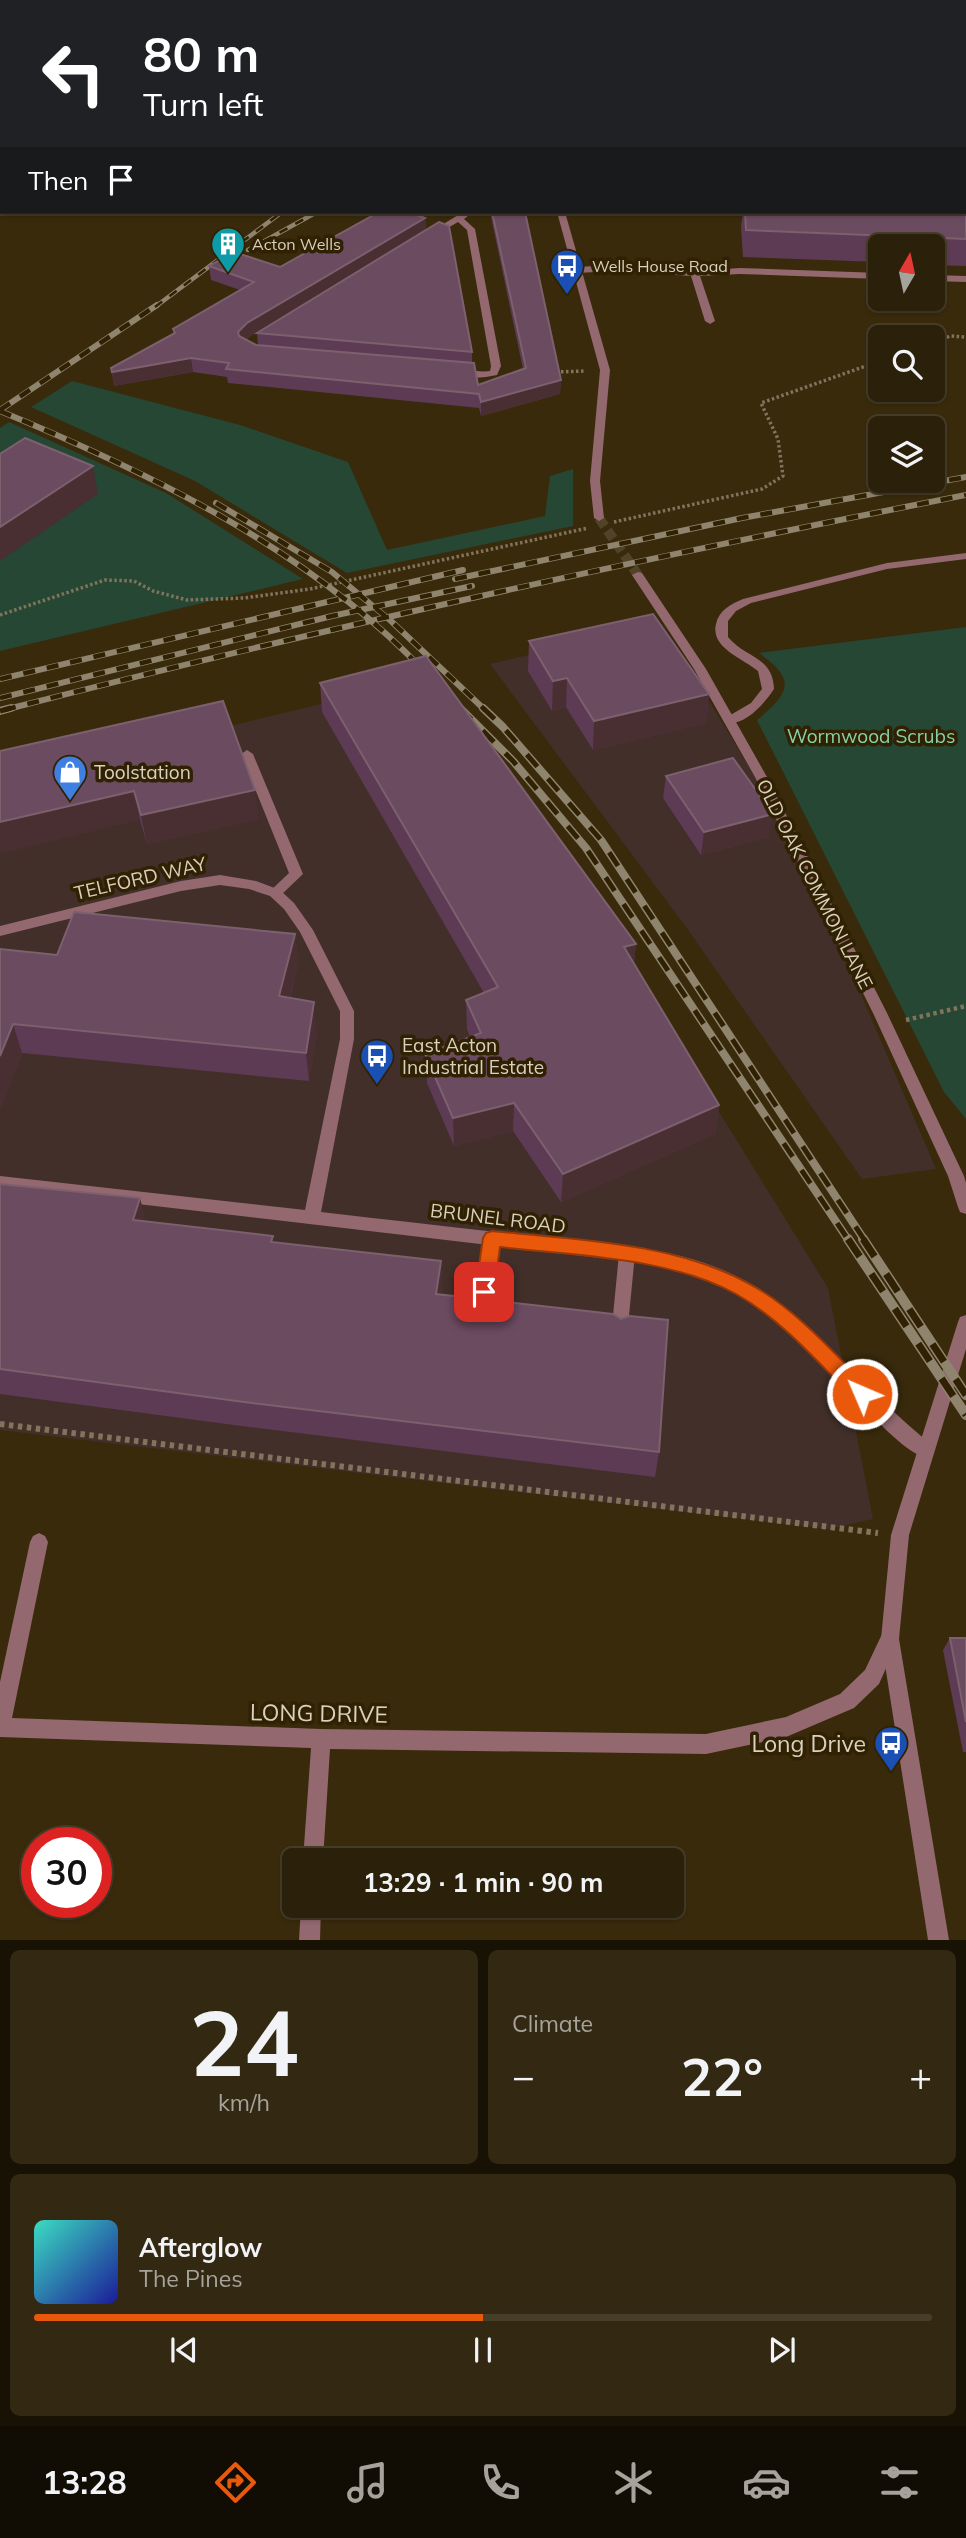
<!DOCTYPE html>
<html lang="en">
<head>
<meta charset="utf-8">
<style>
  body { margin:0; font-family:Mulish,sans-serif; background:#332812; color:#f1f3f6; height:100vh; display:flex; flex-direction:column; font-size:26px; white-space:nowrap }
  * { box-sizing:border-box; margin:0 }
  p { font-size:23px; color:#a6a39c }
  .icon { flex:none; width:38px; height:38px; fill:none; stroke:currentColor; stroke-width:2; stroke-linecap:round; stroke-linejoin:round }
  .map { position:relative; height:1940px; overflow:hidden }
  .details { display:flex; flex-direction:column; gap:10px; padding:10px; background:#181205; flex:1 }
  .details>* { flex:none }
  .top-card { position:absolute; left:0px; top:0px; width:966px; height:214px; box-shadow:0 2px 5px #0004,0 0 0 2px #473e2a; background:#202124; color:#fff; overflow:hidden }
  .needle { width:46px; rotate:9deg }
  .controls { position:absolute; left:868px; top:234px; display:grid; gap:14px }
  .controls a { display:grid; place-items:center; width:77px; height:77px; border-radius:10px; background:#2b2009; box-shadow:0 2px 5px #0004,0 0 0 2px #473e2a; font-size:35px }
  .speed { position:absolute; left:21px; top:1827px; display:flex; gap:14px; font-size:35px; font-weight:700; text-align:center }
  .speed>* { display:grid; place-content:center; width:91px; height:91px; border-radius:50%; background:#2b2009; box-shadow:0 2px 5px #0004,0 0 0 2px #473e2a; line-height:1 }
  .speed .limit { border:10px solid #d22; background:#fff; color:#111 }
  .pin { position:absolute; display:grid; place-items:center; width:60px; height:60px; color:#fff; margin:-30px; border-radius:14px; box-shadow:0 4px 10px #0006 }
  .me { position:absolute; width:77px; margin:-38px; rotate:315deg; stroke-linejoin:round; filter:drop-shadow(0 0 5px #0008) }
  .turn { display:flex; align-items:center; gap:24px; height:147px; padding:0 28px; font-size:32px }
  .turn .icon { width:91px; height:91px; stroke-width:2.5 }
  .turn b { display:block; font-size:49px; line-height:60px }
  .then { display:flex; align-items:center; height:66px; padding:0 28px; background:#0003; gap:14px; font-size:26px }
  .big { font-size:52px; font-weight:700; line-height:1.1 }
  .details .card { flex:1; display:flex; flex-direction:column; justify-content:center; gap:10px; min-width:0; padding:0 24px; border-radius:10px; background:#332812 }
  .details .dial { align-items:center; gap:0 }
  .dial b { font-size:91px; line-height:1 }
  .song { display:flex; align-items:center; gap:21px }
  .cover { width:84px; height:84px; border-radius:10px; background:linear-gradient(135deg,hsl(170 70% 55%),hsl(240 70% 35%)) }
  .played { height:7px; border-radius:4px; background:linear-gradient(90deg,#ea580c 50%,#473e2a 50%) }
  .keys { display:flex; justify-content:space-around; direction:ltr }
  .heat { display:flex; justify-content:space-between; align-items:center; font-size:38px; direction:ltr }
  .details .tiles { flex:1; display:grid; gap:10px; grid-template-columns:1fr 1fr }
  .card:last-child { grid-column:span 2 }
  .trip { position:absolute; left:282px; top:1848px; width:402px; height:70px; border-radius:10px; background:#2b2009; box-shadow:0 2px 5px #0004,0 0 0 2px #473e2a; font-weight:700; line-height:70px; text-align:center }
  .tabs { display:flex; height:112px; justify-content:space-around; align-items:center; background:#110d04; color:#a6a39c }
  .tabs .icon { width:49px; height:49px }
  .tabs .selected { color:#ea580c }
  .tabs b { font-size:32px; color:#f1f3f6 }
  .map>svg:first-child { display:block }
</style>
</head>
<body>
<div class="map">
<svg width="966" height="1940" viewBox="0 0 966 1940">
  <rect width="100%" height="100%" fill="#392a0c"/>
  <path fill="#422f29" d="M662,624L756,778L859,990L936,1169L862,1179L686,927L490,664Z
    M413,682L637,979L828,1288L873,1519L829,1529L0,1430V781Z"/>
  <path fill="#254734" d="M72,381L240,425L348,462L387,550L545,516L550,476L573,469V526L347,573L195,481L31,407Z
    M9,422L166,493L303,579L0,651V428Z
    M966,627V1119L944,1092L757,720C790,693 797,680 759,653Z"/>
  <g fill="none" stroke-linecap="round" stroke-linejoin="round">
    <path stroke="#514327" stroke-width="10" stroke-dasharray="10 5" stroke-linecap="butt" d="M599,518L638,575"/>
    <path stroke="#81745c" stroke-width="3.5" stroke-dasharray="2.5 2.5" stroke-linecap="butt" d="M933,343L950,336L966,337
      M556,372L586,371
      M614,522L762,489L783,476L778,439L761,403L880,361
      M0,615L105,580L134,581L153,591L187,600L244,598L310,589L588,528"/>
    <path stroke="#81745c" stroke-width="4.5" stroke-dasharray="3.5 3.5" stroke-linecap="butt" d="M906,1020L966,1006"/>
    <path stroke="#81745c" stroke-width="6" stroke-dasharray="4.5 4.5" stroke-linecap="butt" d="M0,1424L878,1533"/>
    <path fill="#93686f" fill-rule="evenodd" d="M368,0H375L367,2Z
      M964,197H966V203H964Z
      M614,265L695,271L740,268L880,273V279L740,274L700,276L715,321L710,324L705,321L691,276L614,271L577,273L573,270L577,267Z
      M933,275L966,276V282L933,281Z
      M966,553V559L887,569L751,603L736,611L728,621V637C745,658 773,656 774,689C764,704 746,725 727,723L725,720L727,717L751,703L762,689L758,671C744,659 710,648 716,624C719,610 731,604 743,599L887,563Z
      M247,750L253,754L303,874L280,896L275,898L268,893L289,873L241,754Z
      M492,1231L498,1233L500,1238L488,1316L486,1321L480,1323L474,1321L472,1316L484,1238L486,1233Z
      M627,1247L633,1249L635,1254L627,1336L625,1341L619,1343L613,1341L611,1336L619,1254L621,1249Z"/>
    <path fill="#93686f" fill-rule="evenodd" d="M522,0H528V2H522Z
      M463,212H473L464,219L475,229L501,366L497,375C483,378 465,380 452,373C462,367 478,373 490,371L491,366L467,230L458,222L434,236L427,234Z
      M220,875L256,881L280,890L294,903L313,930L354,1011V1039L321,1212C391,1220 461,1228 532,1236C604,1245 690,1245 753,1286C820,1330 869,1395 931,1444L934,1450L931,1456L925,1458C901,1449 874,1417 856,1399C812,1356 769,1304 711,1281C684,1270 655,1266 627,1261L0,1188V1176L305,1210L340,1039V1011L300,932L284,909L270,896L249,889L220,885L181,891L0,936V926L181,881Z
      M39,1533L45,1536L48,1542L12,1718L321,1729L706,1734L786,1717L840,1694L865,1670L883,1632L890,1630L897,1632L899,1639L879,1684L854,1708L786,1737L706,1754L330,1749L323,1860H303L311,1748L0,1737V1682L30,1542L33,1536Z
      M301,1906H321L320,1940H299Z"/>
    <path fill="#93686f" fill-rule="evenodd" d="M778,0H786L777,2Z
      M557,212H565L610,370L600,481L604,518L599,521L594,518L590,481L600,370Z
      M638,572L642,573L706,669L767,777L887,1013L964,1176L966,1183V1214L960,1212L958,1207L948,1176L873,1013L755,777L694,669L632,575Z
      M966,1315V1349L909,1535L899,1639L949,1940H928L881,1639L891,1535L958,1322L960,1317Z"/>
    <path fill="#faa0b1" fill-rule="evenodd" d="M2,70V76L0,77V71Z"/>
    <g stroke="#8f846d" stroke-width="4.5">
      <path id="rail-far3" d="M676,2L680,0
        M708,2L711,0
        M248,250L317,212
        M155,307L282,212"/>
    </g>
    <g stroke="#8f846d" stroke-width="6">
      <path id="rail-far2" d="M0,410L157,305
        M0,411C153,474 311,551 426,673
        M216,503L332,572L391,621L485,710
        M455,579L742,518L966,477
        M0,679L463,570
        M0,698L332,616L472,586
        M460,708L462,710
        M4,710C323,628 643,558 966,495"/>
    </g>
    <g stroke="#8f846d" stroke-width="8">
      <path id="rail-far1" d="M460,708L513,761L586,848L849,1241
        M483,708L503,727L601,840L865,1241
        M0,711L11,708"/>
    </g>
    <g stroke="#8f846d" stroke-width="10">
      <path id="rail" d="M848,1239L966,1415
        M863,1239L966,1395"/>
    </g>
    <use href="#rail-far3" stroke="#2f2102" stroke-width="2.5" stroke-dasharray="9" stroke-linecap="butt"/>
    <use href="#rail-far2" stroke="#2f2102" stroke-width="4.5" stroke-dasharray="12" stroke-linecap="butt"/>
    <use href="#rail-far1" stroke="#2f2102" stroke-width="5" stroke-dasharray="16" stroke-linecap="butt"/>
    <use href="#rail" stroke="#2f2102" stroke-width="7" stroke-dasharray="21" stroke-linecap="butt"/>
  </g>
  <path fill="#5d3b54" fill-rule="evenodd" d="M615,0H653L649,2H619Z
    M792,0H877L872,2H792Z
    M964,16H966V99H964Z
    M966,208V266L933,265V247H880V262L743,257L741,227L743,212Z
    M490,212H525L561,380L560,394L481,416L479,408L228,383L227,377L193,372L114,386L111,368L174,334L173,329L240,290L211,280L209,266L280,267L425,218L426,230L472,352V363L478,385L523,369ZM323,292L257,333L258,346L246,340L249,337Z
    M529,641L709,694L706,723L593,750L566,707L552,711L528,671Z
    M320,683L636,944L634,963L719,1105L715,1134L561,1202L513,1131L454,1146L427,1083L425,1054L470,1037L467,1029L466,1000L484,993L322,712Z
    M0,751L259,819L147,844L140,820Z
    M666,776L769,837L701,855L663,798Z
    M295,934L298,963L290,998L317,1031L309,1081L22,1053L0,1109V949L57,955Z
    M0,1184L146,1222L274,1242L441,1261L442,1288L441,1294L659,1452L655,1477L249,1427L0,1394Z
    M950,1638H966V1752H963L943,1650Z"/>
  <path fill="#492e32" d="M635,0H653L649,2H635Z
    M833,0H877L872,2H833Z
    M2,35V58H0V36Z
    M425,218L426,231L249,337L240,346L238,332L247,323Z
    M191,358L193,372L114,386L112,372Z
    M561,380L560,394L481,416V402Z
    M93,466L98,494L0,561V527Z
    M567,678L566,707L552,711L553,681Z
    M709,694L706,723L593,750L594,721Z
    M255,790L259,819L147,844L141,815Z
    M134,791L140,820L0,854V822Z
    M773,814L769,837L701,855L704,832Z
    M295,934L298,963L283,1025L279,996Z
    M636,944L633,973L624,947Z
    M314,1002L317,1031L309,1081L306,1053Z
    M13,1024L22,1053L0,1109V1056Z
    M514,1103L513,1131L454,1146L453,1118Z
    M719,1105L715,1134L561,1202L563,1174Z
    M140,1198L147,1226L133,1220Z
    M441,1261L442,1288L437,1321L436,1294Z"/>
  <path fill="#6b4b60" stroke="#7c606e" stroke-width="2" d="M0,0H260L253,2H2V35L0,36Z
    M476,0H506L505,2H475Z
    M964,16H966V79H964Z
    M964,208H966V239L746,230L745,212H964Z
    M379,212H408L425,218L247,323L238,332L239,336L256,345L474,363L478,385L526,368L492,212H525L561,380L481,402L479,394L226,369L229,363L191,358L112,372L111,368L175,333L173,329L254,282L209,266L234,252L280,267Z
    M439,222L449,226L472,352L257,333Z
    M25,438L93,466L0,527V454Z
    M653,614L709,694L594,721L567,678L553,681L529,641Z
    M426,656L636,944L624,947L719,1105L563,1174L514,1103L453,1118L425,1054L481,1033L466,1000L498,987L320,683Z
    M223,701L255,790L141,815L134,791L0,822V751Z
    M733,758L773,814L704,832L666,776Z
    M74,912L295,934L279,996L314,1002L306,1053L13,1024L0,1056V949L57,955Z
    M0,1184L140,1198L133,1220L273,1236L271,1242L441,1261L436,1294L613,1314L621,1319L630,1316L668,1320L659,1452L244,1402L0,1369Z
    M950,1638H966V1722Z"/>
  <path fill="#ea580c" stroke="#983908" stroke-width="2" d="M492,1231C577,1240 672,1242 748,1283C795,1308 832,1351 869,1388L872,1394L869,1401L862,1403L856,1401C819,1363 782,1320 736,1294C669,1257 575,1256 500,1247L494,1292L491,1297L484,1300L478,1297L475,1292L483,1238L486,1233Z"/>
  <defs>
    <g id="building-pin" transform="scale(1.75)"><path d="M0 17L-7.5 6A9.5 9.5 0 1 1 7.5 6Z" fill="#0f9aa8" stroke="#2f2102"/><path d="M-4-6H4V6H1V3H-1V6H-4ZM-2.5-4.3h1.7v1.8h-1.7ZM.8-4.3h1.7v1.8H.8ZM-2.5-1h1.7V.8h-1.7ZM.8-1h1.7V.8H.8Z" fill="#fff"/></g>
    <g id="bus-pin" transform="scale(1.75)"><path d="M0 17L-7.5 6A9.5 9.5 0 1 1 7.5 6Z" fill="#1a4fb4" stroke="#2f2102"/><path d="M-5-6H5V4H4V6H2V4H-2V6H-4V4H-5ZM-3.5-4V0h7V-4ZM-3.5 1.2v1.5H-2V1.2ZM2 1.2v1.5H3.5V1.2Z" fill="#fff"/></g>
    <g id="shop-pin" transform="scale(1.75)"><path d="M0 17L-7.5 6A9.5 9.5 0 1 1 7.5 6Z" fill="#3f7fe0" stroke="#2f2102"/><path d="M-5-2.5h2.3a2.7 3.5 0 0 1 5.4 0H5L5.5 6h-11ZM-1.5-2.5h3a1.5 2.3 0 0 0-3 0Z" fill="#fff"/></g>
  </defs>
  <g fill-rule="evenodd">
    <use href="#building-pin" x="228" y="244"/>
    <use href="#bus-pin" x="567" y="266"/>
    <use href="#shop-pin" x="70" y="772"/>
    <use href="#bus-pin" x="377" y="1056"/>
    <use href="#bus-pin" x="891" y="1743"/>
  </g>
  <g text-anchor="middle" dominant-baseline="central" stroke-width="7" stroke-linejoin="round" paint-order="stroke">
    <g font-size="16" fill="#d9d0bf" stroke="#2f2102" text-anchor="start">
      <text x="252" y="244">Acton Wells</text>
      <text x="592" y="266">Wells House Road</text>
    </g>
    <g font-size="19" fill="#86d1a8" stroke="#2f2102">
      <text x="871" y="736">Wormwood Scrubs</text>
    </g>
    <g font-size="19" fill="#d9d0bf" stroke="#2f2102" text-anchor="start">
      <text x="94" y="772">Toolstation</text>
      <text x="402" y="1045">East Acton<tspan x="402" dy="22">Industrial Estate</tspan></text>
    </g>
    <g font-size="19" fill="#d9d0bf" stroke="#2f2102">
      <text transform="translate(140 878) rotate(-13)">TELFORD WAY</text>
      <text transform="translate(815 884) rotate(63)">OLD OAK COMMON LANE</text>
      <text transform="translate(498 1218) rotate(7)">BRUNEL ROAD</text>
    </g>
    <g font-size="23" fill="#d9d0bf" stroke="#2f2102">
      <text transform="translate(319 1713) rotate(1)">LONG DRIVE</text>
    </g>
    <g font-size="23" fill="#d9d0bf" stroke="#2f2102" text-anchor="end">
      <text x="866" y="1743">Long Drive</text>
    </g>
  </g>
</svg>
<div class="controls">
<a><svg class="needle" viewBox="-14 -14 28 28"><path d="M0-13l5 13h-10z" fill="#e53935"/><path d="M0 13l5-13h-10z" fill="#a6a39c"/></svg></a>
<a><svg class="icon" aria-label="search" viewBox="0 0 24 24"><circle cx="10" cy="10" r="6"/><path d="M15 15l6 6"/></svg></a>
<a><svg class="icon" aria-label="layers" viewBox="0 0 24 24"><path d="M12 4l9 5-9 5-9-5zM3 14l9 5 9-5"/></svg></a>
</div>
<div class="speed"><div class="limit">30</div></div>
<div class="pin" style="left:484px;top:1292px;background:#d93025"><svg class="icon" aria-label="arrive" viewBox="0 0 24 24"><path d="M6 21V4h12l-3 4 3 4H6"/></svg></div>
<svg class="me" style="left:862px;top:1394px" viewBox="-20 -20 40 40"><circle r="17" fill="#ea580c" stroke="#fff" stroke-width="3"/><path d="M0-11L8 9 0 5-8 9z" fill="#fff"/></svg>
<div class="trip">13:29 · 1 min · 90 m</div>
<div class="top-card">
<div class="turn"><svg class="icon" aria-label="left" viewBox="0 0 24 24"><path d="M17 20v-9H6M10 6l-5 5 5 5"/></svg><div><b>80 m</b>Turn left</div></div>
<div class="then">Then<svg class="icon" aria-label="arrive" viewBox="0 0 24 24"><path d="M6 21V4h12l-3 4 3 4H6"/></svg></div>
</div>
</div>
<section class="details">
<div class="tiles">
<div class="card dial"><b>24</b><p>km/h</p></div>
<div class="card"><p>Climate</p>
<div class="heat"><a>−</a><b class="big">22°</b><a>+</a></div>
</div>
<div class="card">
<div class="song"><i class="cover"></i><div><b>Afterglow</b><p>The Pines</p></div></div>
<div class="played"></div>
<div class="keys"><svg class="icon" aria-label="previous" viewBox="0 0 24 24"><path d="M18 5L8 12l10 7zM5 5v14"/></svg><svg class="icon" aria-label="pause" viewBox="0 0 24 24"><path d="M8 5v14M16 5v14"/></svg><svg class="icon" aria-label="next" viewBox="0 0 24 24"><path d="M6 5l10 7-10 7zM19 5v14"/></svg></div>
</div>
</div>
</section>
<nav class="tabs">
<b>13:28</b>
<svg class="icon selected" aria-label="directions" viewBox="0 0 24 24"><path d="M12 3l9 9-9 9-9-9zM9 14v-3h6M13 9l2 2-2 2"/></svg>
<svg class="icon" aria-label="music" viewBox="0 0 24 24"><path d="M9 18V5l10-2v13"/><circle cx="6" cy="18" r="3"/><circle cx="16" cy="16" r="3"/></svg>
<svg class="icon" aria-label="phone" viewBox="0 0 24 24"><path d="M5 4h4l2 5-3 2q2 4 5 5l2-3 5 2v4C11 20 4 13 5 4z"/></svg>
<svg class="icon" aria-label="climate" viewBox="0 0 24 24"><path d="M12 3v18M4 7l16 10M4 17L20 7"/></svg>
<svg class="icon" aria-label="car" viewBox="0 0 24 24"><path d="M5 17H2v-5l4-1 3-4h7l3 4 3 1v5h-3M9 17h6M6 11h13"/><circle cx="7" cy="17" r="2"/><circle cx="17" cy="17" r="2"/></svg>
<svg class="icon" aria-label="filters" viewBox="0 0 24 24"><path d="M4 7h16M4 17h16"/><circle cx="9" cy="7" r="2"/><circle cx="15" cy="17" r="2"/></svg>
</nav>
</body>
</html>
